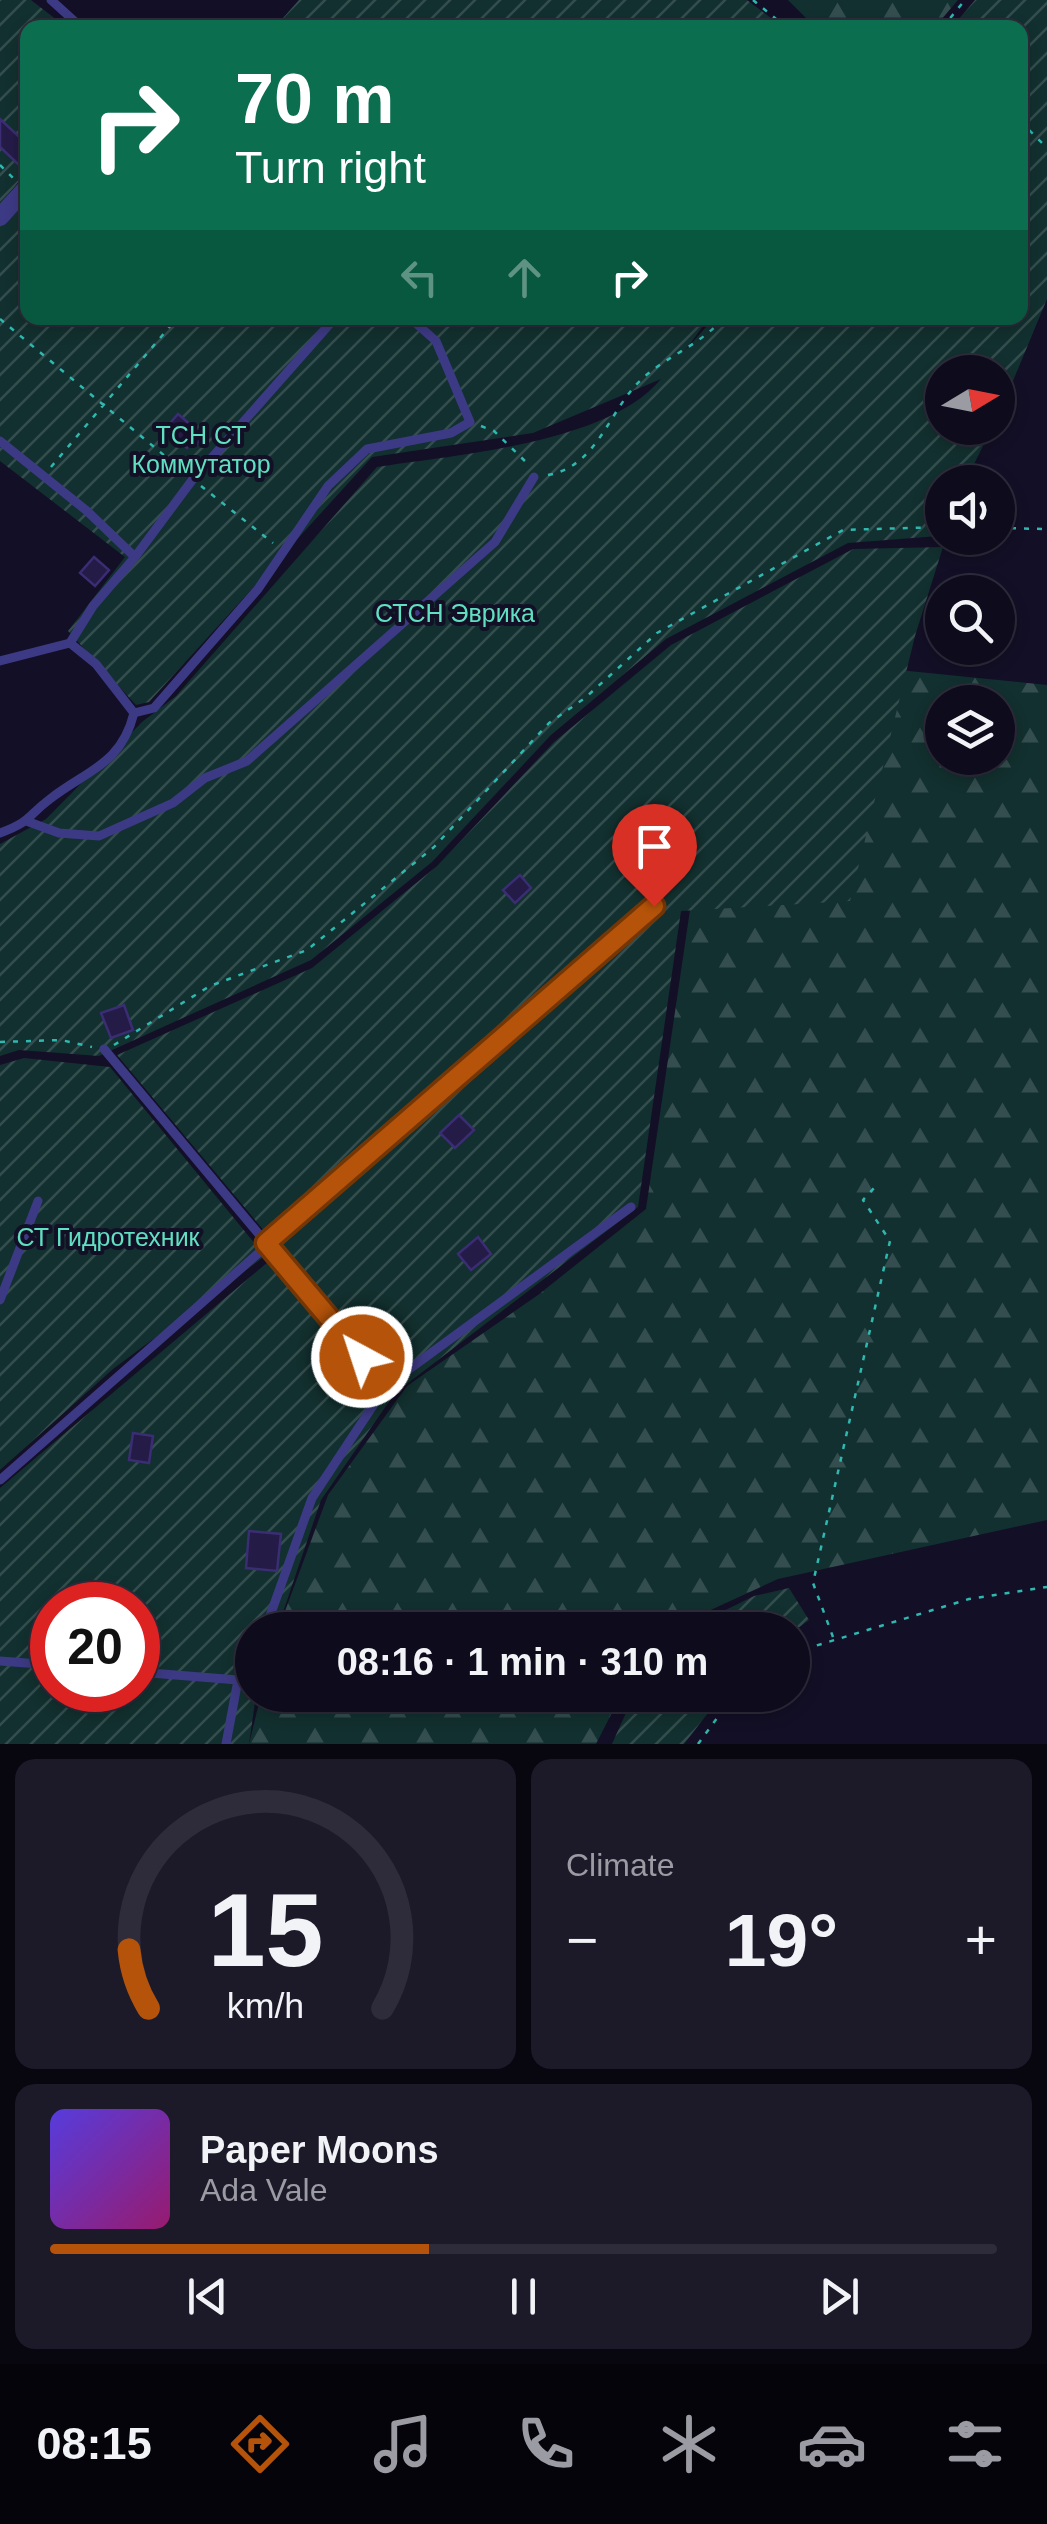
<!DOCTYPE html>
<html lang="en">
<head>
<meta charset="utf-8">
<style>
  body { margin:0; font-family:Arial,sans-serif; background:#1c1929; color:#f1f3f6; height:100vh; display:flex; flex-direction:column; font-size:38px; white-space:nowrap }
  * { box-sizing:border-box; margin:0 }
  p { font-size:32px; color:#9b9ba3 }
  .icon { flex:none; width:55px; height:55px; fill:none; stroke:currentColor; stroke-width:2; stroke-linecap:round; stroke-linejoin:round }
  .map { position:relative; height:1744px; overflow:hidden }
  .panel { display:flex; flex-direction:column; gap:15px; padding:15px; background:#08060f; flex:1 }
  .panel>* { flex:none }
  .hud { position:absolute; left:20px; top:20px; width:1008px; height:305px; border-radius:20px; box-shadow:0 5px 15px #0003,0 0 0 2px #2e2b3b; background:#0b6e4f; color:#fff; overflow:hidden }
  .needle { width:65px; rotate:80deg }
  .buttons { position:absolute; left:925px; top:355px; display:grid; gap:20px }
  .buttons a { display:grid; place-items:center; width:90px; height:90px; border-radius:50%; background:#0e0b1c; box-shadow:0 5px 15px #0003,0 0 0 2px #2e2b3b; font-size:50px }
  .speed { position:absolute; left:30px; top:1582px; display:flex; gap:20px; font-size:50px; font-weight:700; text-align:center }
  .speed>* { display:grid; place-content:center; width:130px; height:130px; border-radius:50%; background:#0e0b1c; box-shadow:0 5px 15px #0003,0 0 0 2px #2e2b3b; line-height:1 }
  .speed .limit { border:15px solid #d22; background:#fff; color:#111 }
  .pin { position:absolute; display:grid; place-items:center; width:85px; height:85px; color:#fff; margin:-102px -42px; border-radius:50% 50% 50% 0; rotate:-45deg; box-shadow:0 0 10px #0007 }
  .pin .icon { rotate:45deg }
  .me { position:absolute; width:110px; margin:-55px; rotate:320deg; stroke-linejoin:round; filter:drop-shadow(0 0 8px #0008) }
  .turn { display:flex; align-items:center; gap:35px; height:210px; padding:0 50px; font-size:45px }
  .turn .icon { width:130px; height:130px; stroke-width:2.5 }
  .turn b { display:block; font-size:70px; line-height:85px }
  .lanes { display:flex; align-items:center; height:95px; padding:0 50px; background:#0003; justify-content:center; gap:50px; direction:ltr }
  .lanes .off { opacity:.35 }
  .big { font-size:75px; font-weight:800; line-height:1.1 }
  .panel .widget { flex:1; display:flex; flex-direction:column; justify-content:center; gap:15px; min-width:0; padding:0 35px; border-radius:20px; background:#1c1929 }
  .panel .dial { align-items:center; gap:0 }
  .dial svg { height:260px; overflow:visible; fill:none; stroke:#2e2b3b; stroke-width:7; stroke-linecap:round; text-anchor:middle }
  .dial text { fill:#f1f3f6; stroke:none }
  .song { display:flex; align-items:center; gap:30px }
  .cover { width:120px; height:120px; border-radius:15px; background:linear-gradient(135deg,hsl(250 70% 55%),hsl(320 70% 35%)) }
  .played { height:10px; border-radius:5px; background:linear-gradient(90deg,#b45309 40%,#2e2b3b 40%) }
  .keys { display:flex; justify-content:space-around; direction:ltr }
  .heat { display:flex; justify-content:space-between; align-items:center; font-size:55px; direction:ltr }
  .panel .tiles { flex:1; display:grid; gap:15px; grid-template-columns:1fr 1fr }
  .widget:last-child { grid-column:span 2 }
  .trip { position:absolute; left:235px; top:1612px; width:575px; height:100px; border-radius:50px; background:#0e0b1c; box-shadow:0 5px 15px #0003,0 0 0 2px #2e2b3b; font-weight:800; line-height:100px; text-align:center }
  .menu { display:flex; height:160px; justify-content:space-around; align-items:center; background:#06040b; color:#9b9ba3 }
  .menu .icon { width:70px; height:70px }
  .menu .active { color:#b45309 }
  .menu b { font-size:45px; color:#f1f3f6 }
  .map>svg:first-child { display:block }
</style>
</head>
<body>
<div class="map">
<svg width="1047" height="1744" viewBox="0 0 1047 1744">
  <defs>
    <pattern id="forest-firs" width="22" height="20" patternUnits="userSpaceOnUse" patternTransform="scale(2.5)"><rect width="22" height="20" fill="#12302f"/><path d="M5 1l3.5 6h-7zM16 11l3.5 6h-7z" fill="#344d4e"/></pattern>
    <pattern id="garden-furrows" width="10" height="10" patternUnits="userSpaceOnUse" patternTransform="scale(2.5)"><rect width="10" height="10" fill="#12302f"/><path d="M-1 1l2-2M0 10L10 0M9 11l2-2" fill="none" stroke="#344d4e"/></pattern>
  </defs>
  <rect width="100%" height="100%" fill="#130f26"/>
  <path fill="url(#forest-firs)" fill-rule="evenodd" d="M788,0H958L935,27L816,28Z
    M839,664L1047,685V1520L778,1579L667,1630H278L328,1495L407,1386L538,1295L646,1209L691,903ZM942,702H998V758H942Z
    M261,1695H621L596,1744H249Z"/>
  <path fill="url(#garden-furrows)" fill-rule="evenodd" d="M0,0H31L66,27L28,28L27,172L0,204Z
    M299,0H747L783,27H275Z
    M975,0H1047V299L998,417V372H942V428H992L965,482H942L939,536L848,543L666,639L551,735L432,862L311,960L99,1056L19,1050L0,1056V844L46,819L142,722L176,696L377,467C457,455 608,443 661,379L533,433L372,457L149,702L136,705L68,631L125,557L0,461V220L27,187L28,318H709L684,352L714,318H1020V28L952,27Z
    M943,547L915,636L850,901L681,911L638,1207L395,1393L321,1500L277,1630H252L256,1695L249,1744H0V1488L281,1251L117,1055L312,968L437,866L554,742L671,645L853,549ZM52,1605H138V1690H52Z
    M24,1058L110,1067L265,1256L113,1369L0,1470V1065Z
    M789,1588L809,1620L793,1632L685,1630L754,1596Z
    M634,1695H722L684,1744H612Z"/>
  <path fill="#241b47" stroke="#3b2d73" stroke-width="2.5" d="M0,119L28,145V154L18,164L0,147Z
    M178,414L204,436L195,446L191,443L187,448L165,429Z
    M94,557L109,570L95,586L80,573Z
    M520,875L531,888L515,903L503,890Z
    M124,1005L133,1030L111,1038L101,1013Z
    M459,1115L474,1130L455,1148L440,1133Z
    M478,1237L491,1254L471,1270L458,1254Z
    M133,1433L153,1436L149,1463L129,1460Z
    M249,1531L281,1534L277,1571L246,1568Z"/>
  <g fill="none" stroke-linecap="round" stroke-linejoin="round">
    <path stroke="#2fb8b0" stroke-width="2.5" stroke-dasharray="5 8" stroke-linecap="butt" d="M753,0L787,28
      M942,28L965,0
      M1020,121L1047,148
      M0,165L13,178
      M0,319L183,471
      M481,426L494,431L528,464
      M51,467L177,318
      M548,475C599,466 609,408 643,378C667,356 702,344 723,318
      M201,486L273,543
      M998,528L1047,529
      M0,1042L61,1040L92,1047
      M114,1045L210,986L307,950L434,847L549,723L585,698L657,633L843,530L942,527
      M833,1637L813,1583L890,1241L863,1200L875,1187
      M792,1653L969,1599L1047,1587
      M698,1744L734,1695"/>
    <path stroke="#3d3a85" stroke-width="9" d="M51,0L82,28
      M0,441L87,511L135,557L93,606L70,643
      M135,557L193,479L335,318
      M0,661L70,643L96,664L134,713L154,708L258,589L328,486L367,449L451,433L470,422L436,341L410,318
      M29,822L59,833L99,836L173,803L205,778L247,761L495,542L534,477
      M0,833C32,821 26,817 50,799C87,770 121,765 134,713
      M104,1049L386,1386
      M0,1300L38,1201
      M0,1480L654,906
      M265,1630L312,1498L386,1386L631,1207
      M0,1661L52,1665
      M138,1672L238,1680
      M226,1744L238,1680L252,1653"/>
    <path stroke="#3d3a85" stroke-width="18" d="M0,217L28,186"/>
  </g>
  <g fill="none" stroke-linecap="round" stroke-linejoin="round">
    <g stroke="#753606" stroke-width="25">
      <path id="route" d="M362,1357L266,1243L654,906"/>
    </g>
    <use href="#route" stroke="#b45309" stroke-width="18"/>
  </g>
  <g text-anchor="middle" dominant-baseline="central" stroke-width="8" stroke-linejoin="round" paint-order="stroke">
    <g font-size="25" fill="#5fe0c0" stroke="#130f26">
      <text x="201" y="435">ТСН СТ<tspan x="201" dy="29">Коммутатор</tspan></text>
      <text x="455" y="613">СТСН Эврика</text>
      <text x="108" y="1237">СТ Гидротехник</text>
    </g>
  </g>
</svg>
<div class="buttons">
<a><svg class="needle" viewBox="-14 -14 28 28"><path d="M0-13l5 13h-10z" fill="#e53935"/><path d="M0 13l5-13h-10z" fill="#9b9ba3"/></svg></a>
<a><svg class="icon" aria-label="sound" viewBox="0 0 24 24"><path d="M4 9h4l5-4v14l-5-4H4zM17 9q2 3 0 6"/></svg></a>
<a><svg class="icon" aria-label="search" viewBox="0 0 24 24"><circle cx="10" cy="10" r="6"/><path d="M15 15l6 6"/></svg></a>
<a><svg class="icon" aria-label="layers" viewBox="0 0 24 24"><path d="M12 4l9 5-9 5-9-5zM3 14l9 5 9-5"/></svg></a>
</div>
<div class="speed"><div class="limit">20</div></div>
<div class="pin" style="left:654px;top:906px;background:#d93025"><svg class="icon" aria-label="arrive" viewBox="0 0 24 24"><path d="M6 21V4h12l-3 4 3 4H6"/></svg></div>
<svg class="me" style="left:362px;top:1357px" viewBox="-20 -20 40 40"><circle r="17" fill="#b45309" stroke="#fff" stroke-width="3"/><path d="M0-11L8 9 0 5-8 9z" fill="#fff"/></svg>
<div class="trip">08:16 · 1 min · 310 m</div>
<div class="hud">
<div class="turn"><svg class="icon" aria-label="right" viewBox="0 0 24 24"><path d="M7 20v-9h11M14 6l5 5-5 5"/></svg><div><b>70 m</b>Turn right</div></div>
<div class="lanes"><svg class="icon off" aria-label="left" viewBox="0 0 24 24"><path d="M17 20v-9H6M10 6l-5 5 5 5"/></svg><svg class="icon off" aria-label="ahead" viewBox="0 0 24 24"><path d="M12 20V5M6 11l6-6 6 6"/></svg><svg class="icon" aria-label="right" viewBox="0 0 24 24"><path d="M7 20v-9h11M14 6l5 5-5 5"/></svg></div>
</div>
</div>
<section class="panel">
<div class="tiles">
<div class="widget dial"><svg viewBox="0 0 100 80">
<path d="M14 69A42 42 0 1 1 86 69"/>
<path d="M14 69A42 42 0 0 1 8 51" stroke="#b45309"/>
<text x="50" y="56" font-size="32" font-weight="700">15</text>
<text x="50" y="72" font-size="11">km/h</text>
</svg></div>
<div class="widget"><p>Climate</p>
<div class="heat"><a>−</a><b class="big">19°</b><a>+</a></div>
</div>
<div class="widget">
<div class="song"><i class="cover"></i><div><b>Paper Moons</b><p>Ada Vale</p></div></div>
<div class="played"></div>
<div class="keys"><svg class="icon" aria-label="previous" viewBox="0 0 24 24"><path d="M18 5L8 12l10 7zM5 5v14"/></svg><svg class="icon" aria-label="pause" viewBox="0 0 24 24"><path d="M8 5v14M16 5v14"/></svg><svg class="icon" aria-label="next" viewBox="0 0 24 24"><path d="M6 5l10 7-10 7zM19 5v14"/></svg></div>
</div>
</div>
</section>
<nav class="menu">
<b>08:15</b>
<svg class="icon active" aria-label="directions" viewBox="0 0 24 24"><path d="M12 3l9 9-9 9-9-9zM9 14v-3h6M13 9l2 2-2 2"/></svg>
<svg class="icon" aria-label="music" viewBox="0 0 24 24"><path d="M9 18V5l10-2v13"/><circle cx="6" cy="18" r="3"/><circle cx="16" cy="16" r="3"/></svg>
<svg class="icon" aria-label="phone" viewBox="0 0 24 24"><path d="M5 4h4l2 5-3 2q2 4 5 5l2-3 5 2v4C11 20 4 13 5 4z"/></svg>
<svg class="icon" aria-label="climate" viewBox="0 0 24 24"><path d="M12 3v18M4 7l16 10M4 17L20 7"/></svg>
<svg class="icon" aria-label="car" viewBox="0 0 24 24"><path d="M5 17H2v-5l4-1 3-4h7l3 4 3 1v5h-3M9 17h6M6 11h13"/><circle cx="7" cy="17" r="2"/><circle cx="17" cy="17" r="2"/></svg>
<svg class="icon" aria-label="filters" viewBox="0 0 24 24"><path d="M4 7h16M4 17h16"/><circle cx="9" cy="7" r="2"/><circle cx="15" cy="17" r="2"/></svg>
</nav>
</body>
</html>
